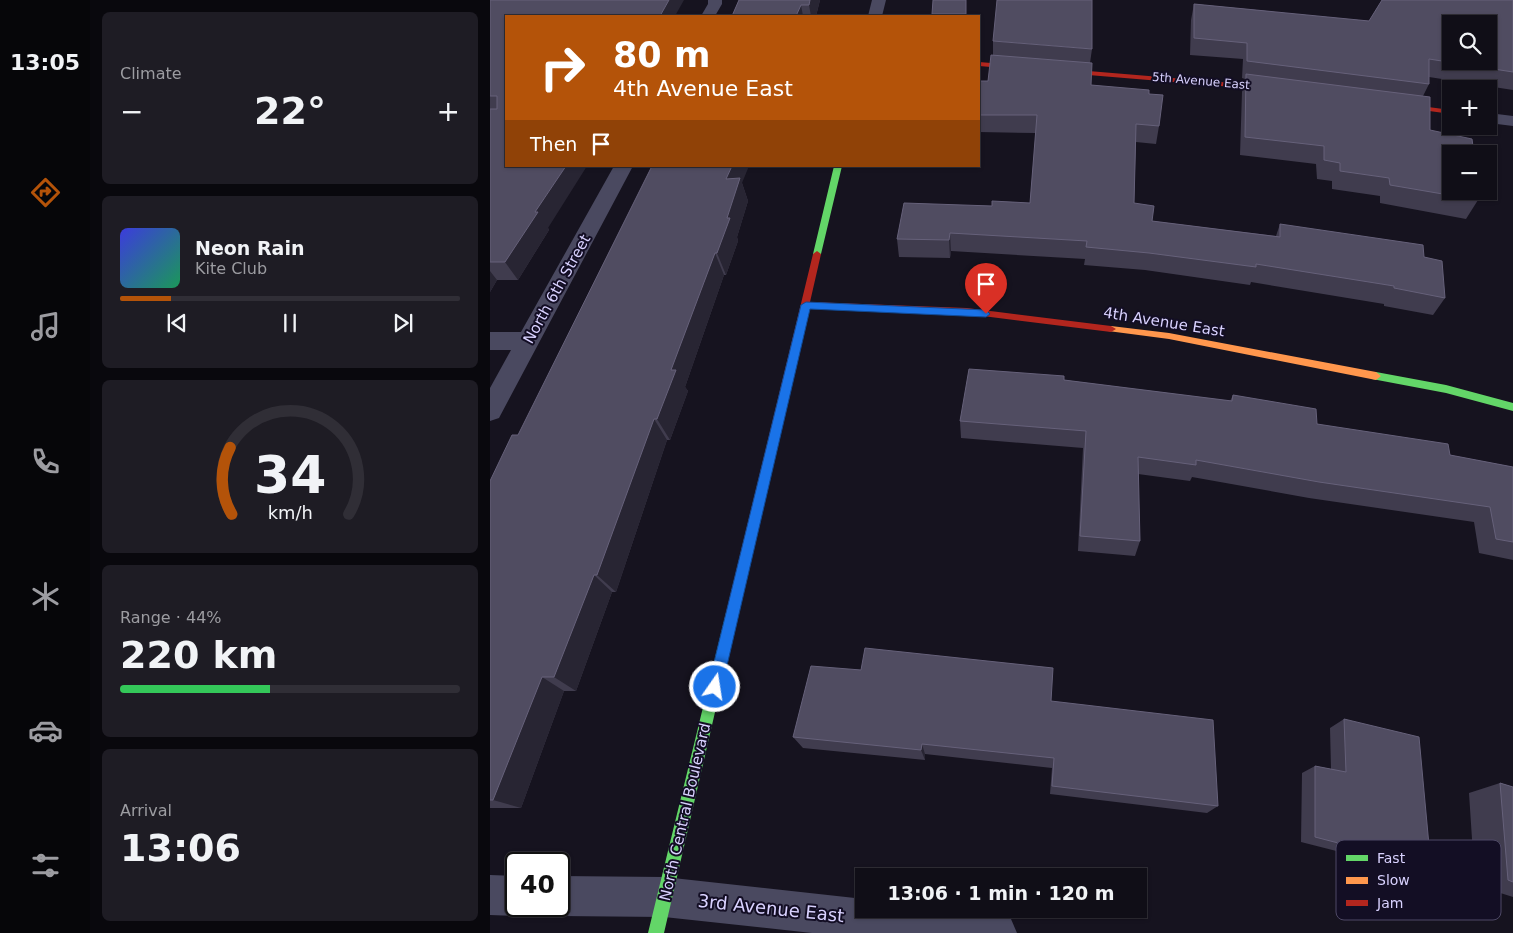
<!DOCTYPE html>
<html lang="en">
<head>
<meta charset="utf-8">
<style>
  body { margin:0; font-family:"DejaVu Sans",sans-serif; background:#1e1c24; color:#f1f3f6; height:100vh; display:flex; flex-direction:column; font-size:19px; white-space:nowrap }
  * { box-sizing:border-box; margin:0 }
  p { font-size:16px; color:#9c9ca1 }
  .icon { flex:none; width:28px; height:28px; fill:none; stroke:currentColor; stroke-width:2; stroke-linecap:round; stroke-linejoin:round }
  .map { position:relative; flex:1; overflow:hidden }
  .details { display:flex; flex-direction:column; gap:12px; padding:12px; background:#09080d; width:400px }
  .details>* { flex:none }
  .top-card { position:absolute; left:15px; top:15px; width:475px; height:152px; border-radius:0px; box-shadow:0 1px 4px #0004,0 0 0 1px #302e36; background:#b45309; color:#fff; overflow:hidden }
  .tools { position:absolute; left:952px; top:15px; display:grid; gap:10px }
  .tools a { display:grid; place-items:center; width:55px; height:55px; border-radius:0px; background:#100e17; box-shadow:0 1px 4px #0004,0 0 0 1px #302e36; font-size:25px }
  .speed { position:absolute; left:15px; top:852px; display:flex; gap:10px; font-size:25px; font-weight:700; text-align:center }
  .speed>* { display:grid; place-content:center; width:65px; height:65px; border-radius:50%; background:#100e17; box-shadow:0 1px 4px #0004,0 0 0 1px #302e36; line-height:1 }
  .speed .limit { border:2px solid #111; border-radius:8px; background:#fff; color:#111 }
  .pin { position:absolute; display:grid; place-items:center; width:42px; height:42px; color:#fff; margin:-51px -21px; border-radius:50% 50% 50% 0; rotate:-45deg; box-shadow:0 0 5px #0007 }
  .pin .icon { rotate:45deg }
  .me { position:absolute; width:55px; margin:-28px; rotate:13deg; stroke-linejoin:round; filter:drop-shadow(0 0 4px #0008) }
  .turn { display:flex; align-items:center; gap:18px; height:105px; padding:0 25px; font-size:22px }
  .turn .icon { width:65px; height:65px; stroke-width:2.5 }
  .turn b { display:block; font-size:35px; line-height:42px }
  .then { display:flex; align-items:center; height:48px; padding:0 25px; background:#0003; gap:10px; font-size:19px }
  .big { font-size:38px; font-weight:800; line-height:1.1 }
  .details .tile { flex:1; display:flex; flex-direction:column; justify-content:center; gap:8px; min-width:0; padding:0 18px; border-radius:8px; background:#1e1c24 }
  .details .dial { align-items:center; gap:0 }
  .dial svg { height:130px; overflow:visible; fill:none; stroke:#302e36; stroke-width:7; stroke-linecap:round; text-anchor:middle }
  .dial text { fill:#f1f3f6; stroke:none }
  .song { display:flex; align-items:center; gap:15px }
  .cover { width:60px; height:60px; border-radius:8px; background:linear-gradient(135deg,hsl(240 70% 55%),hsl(150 70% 35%)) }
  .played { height:5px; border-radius:2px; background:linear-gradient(90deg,#b45309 15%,#302e36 15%) }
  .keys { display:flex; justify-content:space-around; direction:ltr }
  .heat { display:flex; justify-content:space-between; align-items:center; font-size:28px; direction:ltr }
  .charge { height:8px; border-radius:4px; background:linear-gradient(90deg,#34c759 44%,#302e36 0) }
  .trip { position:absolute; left:365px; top:868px; width:292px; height:50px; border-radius:0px; background:#100e17; box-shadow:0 1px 4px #0004,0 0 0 1px #302e36; font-weight:800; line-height:50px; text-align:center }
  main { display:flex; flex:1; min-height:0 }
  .tab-bar { display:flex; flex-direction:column; width:90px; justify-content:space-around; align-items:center; background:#060609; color:#9c9ca1 }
  .tab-bar .icon { width:35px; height:35px }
  .tab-bar .selected { color:#b45309 }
  .tab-bar b { font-size:22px; color:#f1f3f6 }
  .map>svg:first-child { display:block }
</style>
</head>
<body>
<main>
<nav class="tab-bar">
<b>13:05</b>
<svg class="icon selected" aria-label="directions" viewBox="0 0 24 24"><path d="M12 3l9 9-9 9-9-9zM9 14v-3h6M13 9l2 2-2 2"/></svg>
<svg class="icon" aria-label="music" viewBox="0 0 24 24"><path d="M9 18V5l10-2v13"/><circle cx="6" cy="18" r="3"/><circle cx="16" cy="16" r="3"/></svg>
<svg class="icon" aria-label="phone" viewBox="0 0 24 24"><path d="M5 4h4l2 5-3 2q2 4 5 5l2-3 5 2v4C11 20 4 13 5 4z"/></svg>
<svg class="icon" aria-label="climate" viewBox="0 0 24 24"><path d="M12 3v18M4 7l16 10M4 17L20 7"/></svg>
<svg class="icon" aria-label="car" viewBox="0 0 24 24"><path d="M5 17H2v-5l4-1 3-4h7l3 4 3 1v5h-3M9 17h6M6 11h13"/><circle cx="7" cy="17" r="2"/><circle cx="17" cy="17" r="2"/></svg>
<svg class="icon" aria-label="filters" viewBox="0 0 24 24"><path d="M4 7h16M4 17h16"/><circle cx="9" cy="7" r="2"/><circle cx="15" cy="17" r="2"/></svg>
</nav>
<section class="details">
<div class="tile"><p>Climate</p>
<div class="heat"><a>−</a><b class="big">22°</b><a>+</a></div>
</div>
<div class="tile">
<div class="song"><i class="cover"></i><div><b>Neon Rain</b><p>Kite Club</p></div></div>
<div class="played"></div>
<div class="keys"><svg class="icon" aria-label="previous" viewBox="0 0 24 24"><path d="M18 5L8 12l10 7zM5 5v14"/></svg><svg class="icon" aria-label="pause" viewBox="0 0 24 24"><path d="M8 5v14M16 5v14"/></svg><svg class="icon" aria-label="next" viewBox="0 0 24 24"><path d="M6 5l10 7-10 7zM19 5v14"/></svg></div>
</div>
<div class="tile dial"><svg viewBox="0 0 100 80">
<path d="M14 69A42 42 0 1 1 86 69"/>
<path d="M14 69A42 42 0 0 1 13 28" stroke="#b45309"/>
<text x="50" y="56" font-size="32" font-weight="700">34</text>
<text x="50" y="72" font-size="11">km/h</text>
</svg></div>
<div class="tile"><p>Range · 44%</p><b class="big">220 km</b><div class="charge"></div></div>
<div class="tile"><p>Arrival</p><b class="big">13:06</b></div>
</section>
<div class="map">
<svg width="1023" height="933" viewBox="0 0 1023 933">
  <rect width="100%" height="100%" fill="#16131f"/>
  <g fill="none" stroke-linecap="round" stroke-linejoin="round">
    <path fill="#4a4960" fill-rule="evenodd" d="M218,0H232V4L225,16H211L218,4Z
      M382,0H396L392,16H378Z
      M999,113L1023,116V126L999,123Z
      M124,166H143L9,418L0,421V388L21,350H0V332H31Z
      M0,875L26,876V906H42L40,910L26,916L0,915Z
      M69,876L174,877L374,899V909C418,909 481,902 521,919L527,933H322L174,917L69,916L55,910L53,906H69Z"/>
    <path fill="#63d668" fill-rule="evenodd" d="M344,166H352L331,254L327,257L323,254Z
      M886,372L956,385L1023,403V411L956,393L882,379L881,376L882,373Z
      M241,611L246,613L247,617L174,933H158L235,617L236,613Z"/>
    <path fill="#ff974d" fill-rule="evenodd" d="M621,326L679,333L886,372L891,376L886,380L679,339L618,331L616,329Z"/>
    <path fill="#b3261e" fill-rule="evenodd" d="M489,62L791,87L794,89L791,91L489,66Z
      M900,102L961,110V114L903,106H900Z
      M327,251L331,254L320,302L477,308L621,326L626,329L621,332L477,314L319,308L247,617L246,621L241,623L236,621L235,617L323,254Z"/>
  </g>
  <path fill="#403c4e" d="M0,0L16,16L58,228L59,230L28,280H7L0,292Z
    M249,0H330L326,16H242Z
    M476,0V16H442V14Z
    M1023,0V90L939,77V84L933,96L940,130L988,200L976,219L890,203V196L842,189V181L827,179L826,164L750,155L752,92L755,79L752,78L753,59L700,55L701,20L704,4L879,21Z
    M503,41L602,49L600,63L601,85L659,94L669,126L666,144L646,142L644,203L662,221L786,236L790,224L934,257L955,298L943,315L894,306V304L761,282L760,285L655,270L594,265L595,259L461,251L460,258L409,257L407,239L502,206L540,203L546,133L489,132V81H498L503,55Z
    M252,183L258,201L247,237L248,241L236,275H234L195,387L198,391L180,440H177L126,592H122L86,691H74L31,808H0V481Z
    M574,380L740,401L743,395L827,424L960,455L1023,467V560L989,553L984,522L819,498L702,477L700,481L648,474L650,541L645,556L588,551L593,448L471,438L470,421Z
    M561,701L728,806L717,813L560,794L562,768L435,754V760L313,748L303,737Z
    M854,719L941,867L921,870L811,842L812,773L825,766L841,769L840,728Z
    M1010,783L1023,787V897L985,885L979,793Z"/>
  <path fill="#282533" d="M179,0H194L185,16H170Z
    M320,0H330L326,16H321L319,5Z
    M311,5L313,16H306Z
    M76,166H97L58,228L59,230L28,280L15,262L45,212Z
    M242,166H259L252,183L258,201L247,237L248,241L236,275L227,253L237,218L236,179Z
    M460,233L461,251L460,258L459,240Z
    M225,253L234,275L195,387L198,391L180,440L167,419L181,370Z
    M0,271L7,280L0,292Z
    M164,419L177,440L126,592L107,575Z
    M104,575L122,592L86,691L64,677Z
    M52,677L74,691L31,808L3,800Z
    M432,744L435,754V760L431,750Z"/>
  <path fill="#504c61" stroke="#66617a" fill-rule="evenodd" d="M0,0H179L170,16H16V166H76L45,212H48L15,262H0V109H7V96H0Z
    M249,0H320L319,5H311L306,16H242Z
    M443,0H476V14H442Z
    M507,0H602V49L503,41Z
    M892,0H1023V72L939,59V84L757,61V43L704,38V4L879,21ZM961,24H999V61H961Z
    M501,55L602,63L601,85L659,90V94L673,95L669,126L646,124L644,203L664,206L662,221L790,237V224L933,245L934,257L952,261L955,298L904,288V286L766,264V267L659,253L596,247L597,241L460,233L459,240L407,239L414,203L502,206V201L540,203L547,115H489V81H498Z
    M756,74L940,97V130L982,139L984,154H961V191H987L988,200L900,185L899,178L850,171V163L834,160V146L755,137Z
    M162,166H242L236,179L250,178L237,218H240L227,253H225L181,370H186L167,419H164L107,575H104L64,677H52L3,800H0V481L22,435H28Z
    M479,369L574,376V380L742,401L743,395L826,409L827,424L958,444L960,455L1023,467V542L1006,539L1000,507L829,482L706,460V465L648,457L650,541L590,536L596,431L470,421Z
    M375,648L563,668L561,701L723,720L728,806L562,786L564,758L432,744L431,750L303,737L321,666L371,670Z
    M854,719L929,737L941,867L825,837V766L856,772Z
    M1010,783L1023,787V882L1018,880Z"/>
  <path fill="#1a73e8" stroke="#114b97" d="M316,302L496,310L500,314L496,317L320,309L232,687L230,692L225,694L220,692L218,687L311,305Z"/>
  <g text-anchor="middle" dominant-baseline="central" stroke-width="4" stroke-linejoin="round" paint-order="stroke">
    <g font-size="12" fill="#d9d2ff" stroke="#130e24">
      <text transform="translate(711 81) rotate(5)">5th Avenue East</text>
    </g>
    <g font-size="15" fill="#d9d2ff" stroke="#130e24">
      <text transform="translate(67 289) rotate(-61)">North 6th Street</text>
      <text transform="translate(674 322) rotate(9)">4th Avenue East</text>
      <text transform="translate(195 812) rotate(-77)">North Central Boulevard</text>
    </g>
    <g font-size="18" fill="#d9d2ff" stroke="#130e24">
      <text transform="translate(281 908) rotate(6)">3rd Avenue East</text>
    </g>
  </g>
  <rect x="846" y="840" width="165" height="80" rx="8" fill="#130e24" stroke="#4e4966" stroke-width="1"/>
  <rect x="856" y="855" width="22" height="6" fill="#63d668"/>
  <rect x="856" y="877" width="22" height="7" fill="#ff974d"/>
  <rect x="856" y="900" width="22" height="6" fill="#b3261e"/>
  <g font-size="14" fill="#d9d2ff">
    <text x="887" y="863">Fast</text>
    <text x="887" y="885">Slow</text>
    <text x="887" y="908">Jam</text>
  </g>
</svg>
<div class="tools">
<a><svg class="icon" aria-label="search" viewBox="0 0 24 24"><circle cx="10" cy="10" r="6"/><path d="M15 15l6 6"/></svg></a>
<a>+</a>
<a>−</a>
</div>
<div class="speed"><div class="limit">40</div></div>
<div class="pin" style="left:496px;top:314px;background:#d93025"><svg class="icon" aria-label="arrive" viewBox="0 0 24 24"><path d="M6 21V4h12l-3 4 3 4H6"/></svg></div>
<svg class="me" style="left:225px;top:687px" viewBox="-20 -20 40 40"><circle r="17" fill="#1a73e8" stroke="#fff" stroke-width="3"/><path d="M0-11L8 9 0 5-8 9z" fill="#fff"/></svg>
<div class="trip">13:06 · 1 min · 120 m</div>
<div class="top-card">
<div class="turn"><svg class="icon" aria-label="right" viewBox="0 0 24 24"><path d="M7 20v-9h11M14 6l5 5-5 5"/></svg><div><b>80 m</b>4th Avenue East</div></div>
<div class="then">Then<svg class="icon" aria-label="arrive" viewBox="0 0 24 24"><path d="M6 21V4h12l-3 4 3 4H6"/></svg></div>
</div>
</div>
</main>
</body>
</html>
